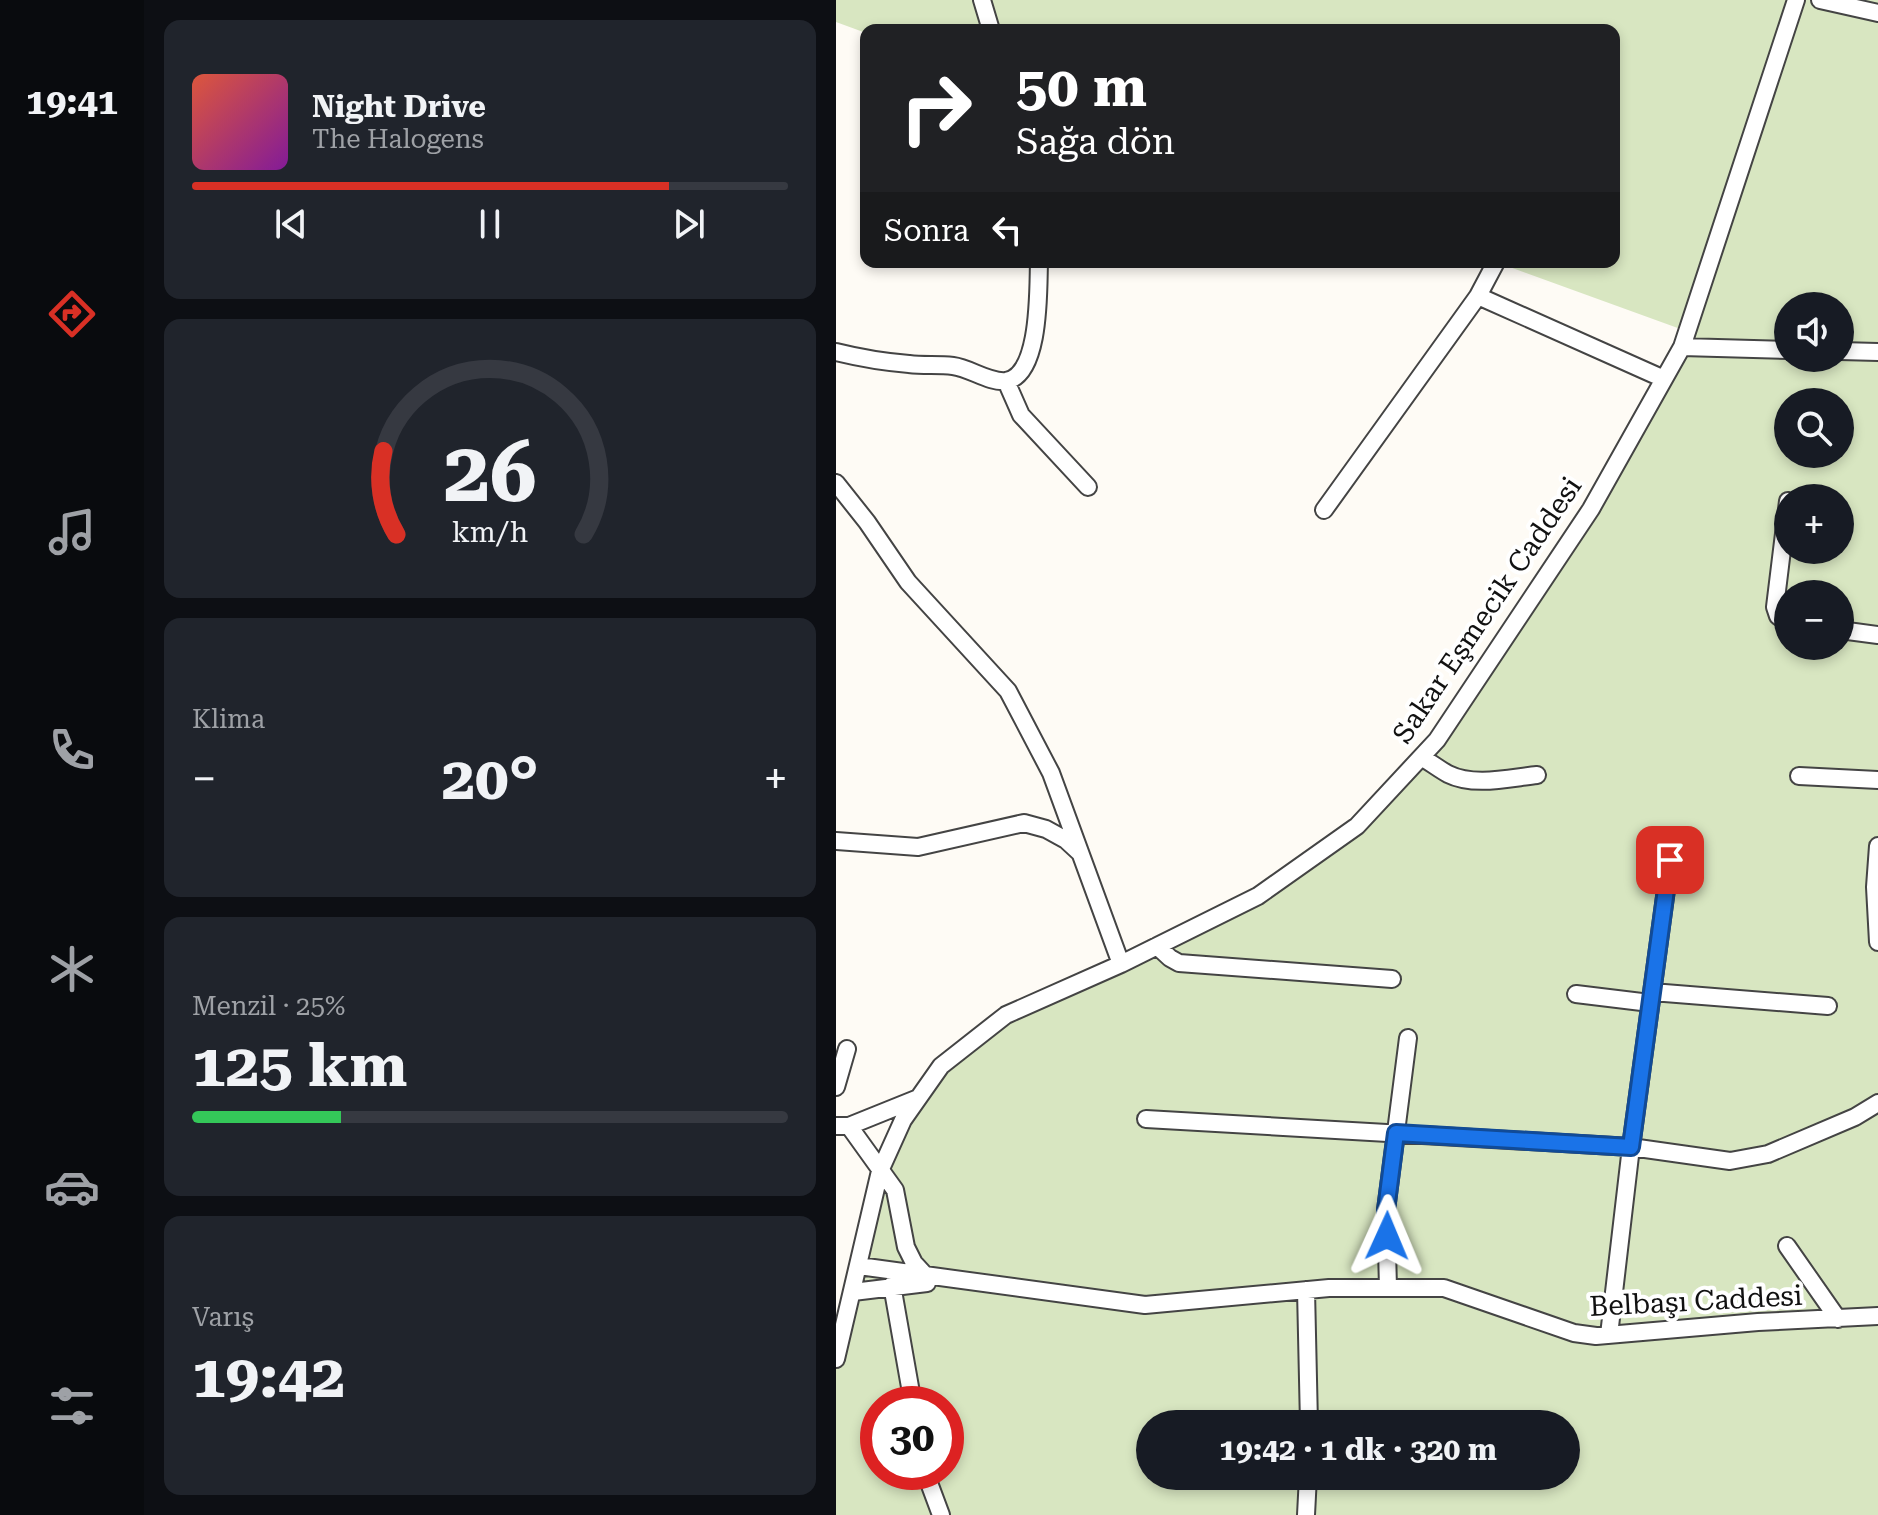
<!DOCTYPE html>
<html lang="tr">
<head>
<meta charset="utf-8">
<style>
  body { margin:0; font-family:"Roboto Serif",serif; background:#20242c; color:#f1f3f6; height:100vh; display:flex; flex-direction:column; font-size:30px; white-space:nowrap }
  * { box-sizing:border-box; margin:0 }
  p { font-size:26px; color:#9ea1a6 }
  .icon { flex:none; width:44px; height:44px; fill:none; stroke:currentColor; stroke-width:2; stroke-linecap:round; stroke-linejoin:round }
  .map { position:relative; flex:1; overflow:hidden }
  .details { display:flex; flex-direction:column; gap:20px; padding:20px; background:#0d0f14; width:692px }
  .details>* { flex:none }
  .top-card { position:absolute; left:24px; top:24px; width:760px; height:244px; border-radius:16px; box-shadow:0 4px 12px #0003; background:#202124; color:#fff; overflow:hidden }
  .fabs { position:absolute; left:938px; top:292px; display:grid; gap:16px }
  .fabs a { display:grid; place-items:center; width:80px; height:80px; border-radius:50%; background:#171b24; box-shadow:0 4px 12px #0003; font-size:40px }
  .speed { position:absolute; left:24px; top:1386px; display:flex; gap:16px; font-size:40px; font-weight:700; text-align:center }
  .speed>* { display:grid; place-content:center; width:104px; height:104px; border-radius:50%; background:#171b24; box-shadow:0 4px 12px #0003; line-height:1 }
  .speed .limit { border:12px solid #d22; background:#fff; color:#111 }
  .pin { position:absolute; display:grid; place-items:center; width:68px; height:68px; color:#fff; margin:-34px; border-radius:16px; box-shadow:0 4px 12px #0006 }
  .me { position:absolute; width:88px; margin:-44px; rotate:1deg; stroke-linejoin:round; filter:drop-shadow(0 0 6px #0008) }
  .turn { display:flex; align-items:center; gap:28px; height:168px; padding:0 24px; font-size:36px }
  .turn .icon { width:104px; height:104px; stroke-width:2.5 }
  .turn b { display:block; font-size:56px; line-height:68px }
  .then { display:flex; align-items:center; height:76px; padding:0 24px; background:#0003; gap:16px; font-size:30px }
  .big { font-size:60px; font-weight:700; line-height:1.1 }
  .details .card { flex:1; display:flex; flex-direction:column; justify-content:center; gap:12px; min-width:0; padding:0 28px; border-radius:16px; background:#20242c }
  .details .dial { align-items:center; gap:0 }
  .dial svg { height:208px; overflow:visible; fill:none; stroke:#363941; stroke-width:7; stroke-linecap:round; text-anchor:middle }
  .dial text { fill:#f1f3f6; stroke:none }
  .song { display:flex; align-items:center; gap:24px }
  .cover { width:96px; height:96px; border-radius:12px; background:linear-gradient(135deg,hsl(10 70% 55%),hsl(290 70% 35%)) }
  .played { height:8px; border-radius:4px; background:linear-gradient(90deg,#d93025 80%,#363941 80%) }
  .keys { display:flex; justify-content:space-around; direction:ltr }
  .heat { display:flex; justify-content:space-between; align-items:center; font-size:44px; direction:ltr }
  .charge { height:12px; border-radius:6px; background:linear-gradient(90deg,#34c759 25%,#363941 0) }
  .trip { position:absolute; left:300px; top:1410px; width:444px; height:80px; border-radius:40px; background:#171b24; box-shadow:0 4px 12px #0003; font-weight:700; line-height:80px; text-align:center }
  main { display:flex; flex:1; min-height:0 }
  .tabs { display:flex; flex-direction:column; width:144px; justify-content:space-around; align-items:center; background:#090b0e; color:#9ea1a6 }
  .tabs .icon { width:56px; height:56px }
  .tabs .on { color:#d93025 }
  .tabs b { font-size:36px; color:#f1f3f6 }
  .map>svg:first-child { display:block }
</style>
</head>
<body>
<main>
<nav class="tabs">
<b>19:41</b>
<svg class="icon on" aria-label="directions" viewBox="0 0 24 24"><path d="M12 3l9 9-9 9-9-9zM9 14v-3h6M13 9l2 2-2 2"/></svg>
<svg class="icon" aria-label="music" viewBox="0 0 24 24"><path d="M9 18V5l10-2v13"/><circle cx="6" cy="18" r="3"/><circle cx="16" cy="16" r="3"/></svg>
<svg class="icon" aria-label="phone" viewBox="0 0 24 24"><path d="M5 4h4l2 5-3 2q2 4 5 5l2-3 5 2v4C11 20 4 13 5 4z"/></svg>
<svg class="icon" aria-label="climate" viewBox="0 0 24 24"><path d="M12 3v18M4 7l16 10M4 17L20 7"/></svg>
<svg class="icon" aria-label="car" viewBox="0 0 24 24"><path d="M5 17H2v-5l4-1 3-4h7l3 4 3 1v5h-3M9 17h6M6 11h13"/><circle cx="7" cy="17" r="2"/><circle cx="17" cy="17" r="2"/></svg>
<svg class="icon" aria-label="filters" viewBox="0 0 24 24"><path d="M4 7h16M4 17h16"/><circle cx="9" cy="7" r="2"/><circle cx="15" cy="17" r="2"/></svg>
</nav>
<section class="details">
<div class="card">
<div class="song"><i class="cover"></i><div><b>Night Drive</b><p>The Halogens</p></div></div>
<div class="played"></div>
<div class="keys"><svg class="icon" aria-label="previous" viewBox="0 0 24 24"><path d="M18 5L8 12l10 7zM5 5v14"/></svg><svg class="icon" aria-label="pause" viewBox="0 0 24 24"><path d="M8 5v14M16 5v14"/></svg><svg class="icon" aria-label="next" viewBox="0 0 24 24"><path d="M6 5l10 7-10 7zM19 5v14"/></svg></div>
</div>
<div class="card dial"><svg viewBox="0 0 100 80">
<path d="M14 69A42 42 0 1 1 86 69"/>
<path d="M14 69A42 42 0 0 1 9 37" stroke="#d93025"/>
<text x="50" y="56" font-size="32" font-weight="700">26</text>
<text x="50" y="72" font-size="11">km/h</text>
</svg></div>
<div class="card"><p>Klima</p>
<div class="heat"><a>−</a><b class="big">20°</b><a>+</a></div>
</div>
<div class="card"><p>Menzil · 25%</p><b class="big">125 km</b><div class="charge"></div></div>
<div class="card"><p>Varış</p><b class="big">19:42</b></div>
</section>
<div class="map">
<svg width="1042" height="1515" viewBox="0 0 1042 1515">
  <rect width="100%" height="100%" fill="#fefbf5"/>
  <path fill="#d8e6c1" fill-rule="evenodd" d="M0,0H1042V1515H0V1359L32,1210L88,1092L149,1032L433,886L563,783L719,559L850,331L660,262H778V30H30V33L0,22ZM952,306H1004V358H952ZM952,402H1004V454H952ZM952,498H1004V550H952ZM952,594H1004V646H952ZM42,1404H110V1472H42ZM314,1424H730V1476H314Z"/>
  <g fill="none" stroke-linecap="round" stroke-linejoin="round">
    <g stroke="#444" stroke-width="20">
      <path id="minor" d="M146,0L155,30
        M984,0L1042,13
        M642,296L660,262
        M846,347L952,350
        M1004,351L1042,352
        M0,352C24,358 48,362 73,364C88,366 102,364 117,366C134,368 153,383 170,381C205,375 202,288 203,262
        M170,381L185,415L252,487
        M0,483L31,522L72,582L172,691L215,773L285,964
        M952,501L939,607L942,616L952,623
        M488,510L642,296L828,379
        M1004,630L1042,635
        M585,757C594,762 603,769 612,774C638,787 673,778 701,775
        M963,776L1042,780
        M0,841L82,847L188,823L210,829L230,840L243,852
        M1042,846L1039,887L1042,942
        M321,946L334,958L343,963L556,979
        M816,992L992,1006
        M740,994L814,1003
        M0,1087L11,1049
        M310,1119L795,1147L894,1161L932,1154L1019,1117L1042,1103
        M0,1126H13L59,1190L70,1247L78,1263L89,1275
        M13,1126L80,1099
        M951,1246L1002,1319
        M23,1266L309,1305L493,1288H608L738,1333L760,1336L922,1322L1042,1316
        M56,1285L77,1404
        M552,1288L550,1210L572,1038
        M470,1290L473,1424
        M17,1292L91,1283
        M773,1335L795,1147L834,860
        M0,1359L44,1171L67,1120L105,1066L170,1015L285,964L422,896L521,826L601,740L755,509L846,347L960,0
        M89,1472L105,1515
        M470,1515L472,1476"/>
    </g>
    <use href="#minor" stroke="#fff" stroke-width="16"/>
  </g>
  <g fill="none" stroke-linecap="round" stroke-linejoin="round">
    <g stroke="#114b97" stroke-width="20">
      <path id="route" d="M551,1236L550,1210L560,1133L795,1147L834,860"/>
    </g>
    <use href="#route" stroke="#1a73e8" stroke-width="14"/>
  </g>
  <g text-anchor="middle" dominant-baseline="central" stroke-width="8" stroke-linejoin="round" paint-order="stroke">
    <g font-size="28" fill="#111" stroke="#fff">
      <text transform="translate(651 610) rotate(-56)">Sakar Eşmecik Caddesi</text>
      <text transform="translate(860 1301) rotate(-3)">Belbaşı Caddesi</text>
    </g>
  </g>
</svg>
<div class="fabs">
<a><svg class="icon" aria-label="sound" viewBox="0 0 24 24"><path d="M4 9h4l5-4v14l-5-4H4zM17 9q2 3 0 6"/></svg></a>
<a><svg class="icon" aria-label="search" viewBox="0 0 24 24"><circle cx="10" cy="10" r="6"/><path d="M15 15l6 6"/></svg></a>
<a>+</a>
<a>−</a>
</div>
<div class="speed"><div class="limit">30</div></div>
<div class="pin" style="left:834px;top:860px;background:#d93025"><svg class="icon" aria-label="arrive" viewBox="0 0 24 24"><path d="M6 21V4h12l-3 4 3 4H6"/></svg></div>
<svg class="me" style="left:551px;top:1236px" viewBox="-20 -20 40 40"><path d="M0-17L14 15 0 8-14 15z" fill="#1a73e8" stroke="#fff" stroke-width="4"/></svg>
<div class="trip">19:42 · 1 dk · 320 m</div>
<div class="top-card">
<div class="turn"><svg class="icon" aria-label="right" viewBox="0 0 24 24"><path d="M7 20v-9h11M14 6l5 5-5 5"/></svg><div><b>50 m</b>Sağa dön</div></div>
<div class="then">Sonra<svg class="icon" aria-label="left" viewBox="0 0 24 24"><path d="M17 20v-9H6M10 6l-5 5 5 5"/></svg></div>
</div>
</div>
</main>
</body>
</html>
